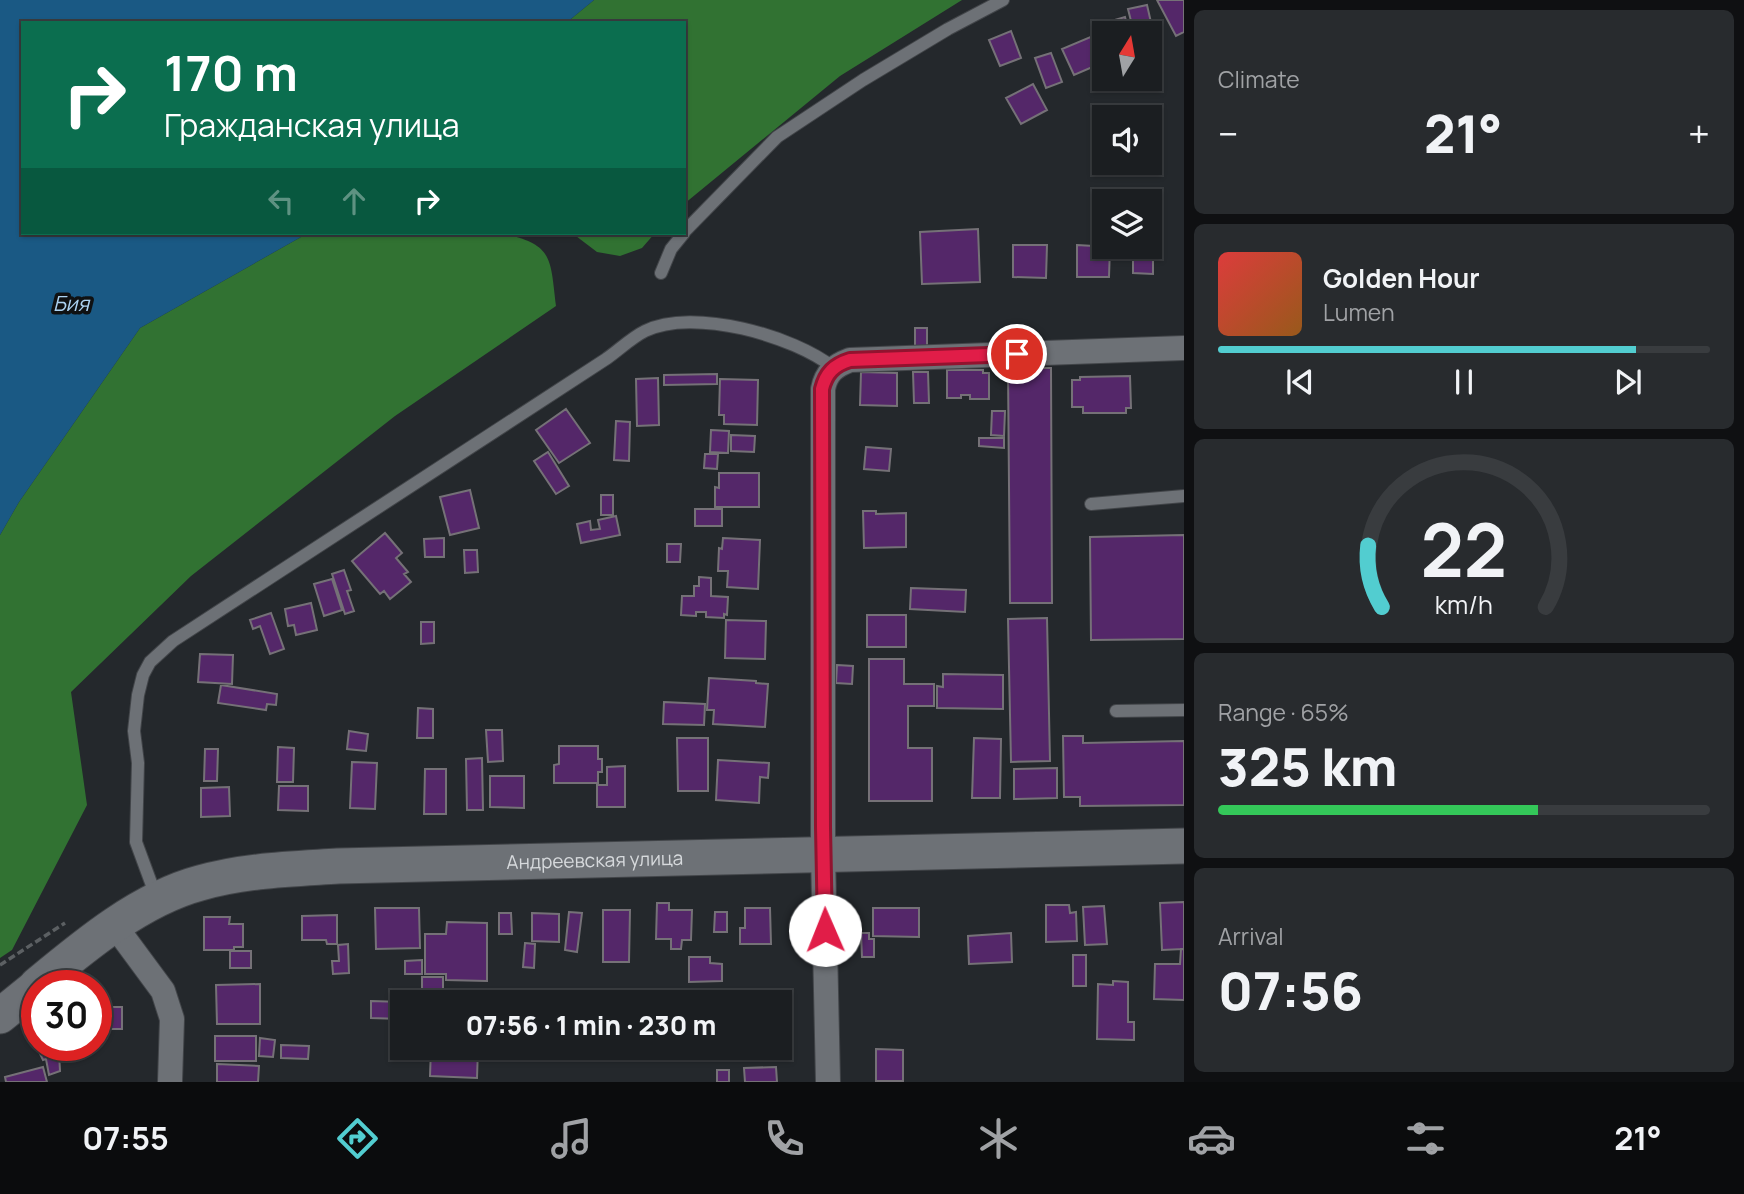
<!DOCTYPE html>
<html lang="en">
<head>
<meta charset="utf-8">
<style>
  body { margin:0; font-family:Manrope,sans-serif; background:#282b2e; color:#f1f3f6; height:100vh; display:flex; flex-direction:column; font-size:26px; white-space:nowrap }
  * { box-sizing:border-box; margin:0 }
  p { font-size:23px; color:#a0a2a5 }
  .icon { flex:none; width:38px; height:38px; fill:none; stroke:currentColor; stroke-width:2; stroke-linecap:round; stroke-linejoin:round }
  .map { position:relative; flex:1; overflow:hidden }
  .details { display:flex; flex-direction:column; gap:10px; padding:10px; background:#0f1012; width:560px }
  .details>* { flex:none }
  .hud { position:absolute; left:21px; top:21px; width:665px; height:214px; border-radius:0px; box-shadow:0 2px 5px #0004,0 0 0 2px #393c3f; background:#0b6e4f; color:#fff; overflow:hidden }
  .needle { width:46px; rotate:11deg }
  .tools { position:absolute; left:1092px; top:21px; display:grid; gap:14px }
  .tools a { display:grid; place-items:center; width:70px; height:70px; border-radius:0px; background:#1b1e21; box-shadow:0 2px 5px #0004,0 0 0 2px #393c3f; font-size:35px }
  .speed { position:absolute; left:21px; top:970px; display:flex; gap:14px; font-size:35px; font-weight:700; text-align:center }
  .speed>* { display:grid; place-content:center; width:91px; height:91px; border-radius:50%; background:#1b1e21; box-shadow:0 2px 5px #0004,0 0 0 2px #393c3f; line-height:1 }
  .speed .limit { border:10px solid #d22; background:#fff; color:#111 }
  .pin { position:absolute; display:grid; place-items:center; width:60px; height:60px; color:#fff; margin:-30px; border:4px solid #fff; border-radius:50%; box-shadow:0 2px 7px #0007 }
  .me { position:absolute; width:77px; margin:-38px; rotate:359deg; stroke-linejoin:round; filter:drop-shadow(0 0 5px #0008) }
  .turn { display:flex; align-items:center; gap:24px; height:147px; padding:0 28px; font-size:32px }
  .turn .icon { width:91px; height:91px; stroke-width:2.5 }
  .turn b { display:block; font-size:49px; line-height:60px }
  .lanes { display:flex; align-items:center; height:66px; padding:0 28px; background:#0003; justify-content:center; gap:35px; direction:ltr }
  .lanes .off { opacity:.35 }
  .big { font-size:52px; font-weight:800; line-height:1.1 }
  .details .card { flex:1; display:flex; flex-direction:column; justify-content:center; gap:10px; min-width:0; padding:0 24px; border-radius:10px; background:#282b2e }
  .details .dial { align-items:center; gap:0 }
  .dial svg { height:182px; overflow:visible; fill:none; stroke:#393c3f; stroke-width:7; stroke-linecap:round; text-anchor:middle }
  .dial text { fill:#f1f3f6; stroke:none }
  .song { display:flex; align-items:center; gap:21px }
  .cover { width:84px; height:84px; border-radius:10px; background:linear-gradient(135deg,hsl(0 70% 55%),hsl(30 70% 35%)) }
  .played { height:7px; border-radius:4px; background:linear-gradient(90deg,#52cdd0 85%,#393c3f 85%) }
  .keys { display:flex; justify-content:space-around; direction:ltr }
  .heat { display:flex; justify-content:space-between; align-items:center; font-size:38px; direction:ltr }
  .charge { height:10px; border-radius:5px; background:linear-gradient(90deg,#34c759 65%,#393c3f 0) }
  .trip { position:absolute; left:390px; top:990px; width:402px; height:70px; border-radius:0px; background:#1b1e21; box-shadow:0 2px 5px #0004,0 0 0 2px #393c3f; font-weight:800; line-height:70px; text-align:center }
  .tab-bar { display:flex; height:112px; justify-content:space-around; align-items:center; background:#0b0c0d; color:#a0a2a5 }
  .tab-bar .icon { width:49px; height:49px }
  .tab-bar .current { color:#52cdd0 }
  .tab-bar b { font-size:32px; color:#f1f3f6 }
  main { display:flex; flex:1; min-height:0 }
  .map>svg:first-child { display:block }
</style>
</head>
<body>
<main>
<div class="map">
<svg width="1184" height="1082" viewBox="0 0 1184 1082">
  <rect width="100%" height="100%" fill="#24282c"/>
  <path fill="#317232" d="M594,0H962L840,76L684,204V23H566Z
    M308,233H500C553,244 550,256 556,306L395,416L191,576L71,692L87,805L12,950L0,958V535L19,502L140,328Z
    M572,233H655L642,248L620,256L597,252Z"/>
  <path fill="#1a5984" d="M0,0H594L566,23H23V233H308L140,328L19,502L0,535Z"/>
  <path fill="#542769" stroke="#757177" stroke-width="2" d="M1157,0H1184V32L1176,36Z
    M1147,5L1161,66L1150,68V33H1134L1128,9Z
    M1125,17L1129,33H1111L1108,22Z
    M1011,31L1021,58L1000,66L989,40Z
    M1100,33L1104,43V62L1074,75L1062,49Z
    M1051,53L1062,82L1046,88L1035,58Z
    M1033,84L1047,110L1021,124L1006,98Z
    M978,229L980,282L922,284L920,232Z
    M1013,245H1047L1046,278L1013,277Z
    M1077,245L1110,247L1109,277H1077Z
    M1133,256L1153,257V274L1133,273Z
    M915,328H927V348H915Z
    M1008,368H1051L1052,603H1010Z
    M947,370H983V373H989V399H970V395H961V398H947Z
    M861,372L897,373V406L860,405Z
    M913,372H928L929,403H914Z
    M717,374V384L664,385V375Z
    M1130,376L1131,408H1126V413H1083V407H1072V380H1080V377Z
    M658,378L659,425L637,426L636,379Z
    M720,379L758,380L757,425L724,424V415H719Z
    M566,409L590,443L559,463L536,430Z
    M992,411H1005L1004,436L991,435Z
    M616,421L630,422L629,461L614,460Z
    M711,430L729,431L728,453L710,452Z
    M731,435L755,436L754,452L731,451Z
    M979,438H1004V448L979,446Z
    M866,447L891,449L889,471L864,469Z
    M548,452L569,486L556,494L534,461Z
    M705,454H718L717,469L704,468Z
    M719,473H759V507H715V487L719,488Z
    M470,490L479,528L450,535L440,497Z
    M601,495H613V515H601Z
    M695,509H722V526H695Z
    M863,511H876V514L906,513V547L864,548Z
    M616,516L620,535L581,543L577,524L590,521L591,530L600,529L598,520Z
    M385,533L402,553L396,558L408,572L404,574L411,582L390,599L384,591L380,594L352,561Z
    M1184,535V639L1091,640L1090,537Z
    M444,538V557H425L424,539Z
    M723,538L760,540L758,589L727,587L728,571H718L719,548L722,549Z
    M667,544H681L680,562H667Z
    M464,550H477L478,572L465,573Z
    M344,570L351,590L347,591L354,611L345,614L332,574Z
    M699,577L711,578V596L728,597L727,615L724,614V618L706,617V612H696V616L681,615L682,596H694V586H699Z
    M332,579L342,610L324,616L314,584Z
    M911,588L966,590L965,612L910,609Z
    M311,603L317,630L296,635L294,625L288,626L285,609Z
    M271,613L284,649L270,654L260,626L253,629L250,620Z
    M867,615H906V647H867Z
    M1047,618L1050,761L1011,762L1008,619Z
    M726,620L766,621L765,659L725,658Z
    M421,622H434V643L421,644Z
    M200,654L233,655L232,684L198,682Z
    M869,659H904V684H934V706H908V748H932V801H869Z
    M837,665L853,666L852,684L836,683Z
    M943,674L1003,675V709L937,708V686L943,687Z
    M709,678L756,681V683L768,684L765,727L713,724L714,710H707Z
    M221,685L277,694L276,705L267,704L266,710L218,703Z
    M664,702L705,704L704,725L663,724Z
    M418,708L433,709V738H417Z
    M486,730H502L503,761L488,762Z
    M349,731L368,734L366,751L347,749Z
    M1063,736H1083V743L1184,741V805L1080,806V797H1064Z
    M677,738H708V791H678Z
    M974,738L1001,739L1000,798H972Z
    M559,746H598V759H602V772H598V783H554V765L559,764Z
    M278,747L294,748L293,782H277Z
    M205,749H218L217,781H204Z
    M482,758L483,810H467L466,759Z
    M718,760L769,763L768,778L760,777L759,803L716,800Z
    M352,762L377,763L375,809L350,808Z
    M625,766V807H597V785H607V767Z
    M1057,768V798L1014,799V769Z
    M425,769H446V814H424Z
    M490,776H524V808L490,807Z
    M279,786H308V811L278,810Z
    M229,787L230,816L201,817V788Z
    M1184,902V949L1162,950L1160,903Z
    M657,903H669V910H692L691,940H682L681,949H671V939H656Z
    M1046,905H1069L1070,913L1076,912L1077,941L1046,942Z
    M1104,906L1107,944L1085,945L1083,907Z
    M375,908H419L420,948L376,949Z
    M745,908H770L771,944H740V928H745Z
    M873,908H919V937L873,936Z
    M603,910H630L629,962H603Z
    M569,912L582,913L577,952L565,950Z
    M715,912H727V932H714Z
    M499,913H511L512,934H499Z
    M532,913L559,914V942L532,941Z
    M337,915V944H327L326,940H302V916Z
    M204,917H230L229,924H243V947H234V950H204Z
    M447,922L487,923V981L446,980V974H425V934H446Z
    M861,933H869V939H874V957H862Z
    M1011,933L1012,962L969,964L968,936Z
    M525,943L535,944L534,968L523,967Z
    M348,944L349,973L333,974L332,961H339L338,945Z
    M1181,949H1184V1000L1154,999L1155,964H1180Z
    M230,951H251V968H230Z
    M1073,955H1086V986H1073Z
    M689,957H710V963L722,964V981L689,982Z
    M422,960V974H405V961Z
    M422,977H443V1003H422Z
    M1113,981L1128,982V1022H1134V1040L1097,1039L1098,984L1113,985Z
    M260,984V1024H217L216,985Z
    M744,992L773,993L772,1003H744Z
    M371,1001L402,1002L401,1019L371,1018Z
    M96,1007H122V1029H107V1038L96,1039Z
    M215,1036H256V1061H215Z
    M260,1038L275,1040L273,1057L259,1056Z
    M37,1039V1045H57L59,1053L60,1071L49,1075L46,1059L43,1060L34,1041Z
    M281,1045L309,1046L308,1059L281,1058Z
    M431,1048H478L477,1078L430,1076Z
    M743,1048H773L774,1051L743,1052Z
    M876,1049L903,1050V1081H876Z
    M217,1064L259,1066L258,1082H217Z
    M43,1067L47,1082H6L5,1077Z
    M776,1067L777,1082H745L744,1068Z
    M717,1070H729V1082H717Z"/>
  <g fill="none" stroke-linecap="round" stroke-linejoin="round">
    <g stroke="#424549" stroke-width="14">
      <path id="lane" d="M684,232L777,137L863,80L948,29L1003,0
        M661,273L671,249L684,233
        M1091,504L1184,496
        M1116,711L1184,710
        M157,899L136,842L138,763L134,731L138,695L143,675L150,662L173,641L606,359C619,350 631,338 645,331C693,307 794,336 834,368"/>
    </g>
    <g stroke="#424549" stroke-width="26">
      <path id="street" d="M115,926L163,991L172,1019L170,1082
        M828,1082L823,854V389C826,373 834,366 850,360L1184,348"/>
    </g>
    <g stroke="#424549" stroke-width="37">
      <g id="secondary">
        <path id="s1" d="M37,985C84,946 140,899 200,883C245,870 291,869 338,866L1184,846"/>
        <path d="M0,1016L37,986"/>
      </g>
    </g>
    <path stroke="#5c6063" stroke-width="3.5" stroke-dasharray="7 3.5" stroke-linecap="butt" d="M0,965L65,923"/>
    <use href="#lane" stroke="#6d7176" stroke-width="12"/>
    <use href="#street" stroke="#6d7176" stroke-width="24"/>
    <use href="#secondary" stroke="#6d7176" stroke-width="35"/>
  </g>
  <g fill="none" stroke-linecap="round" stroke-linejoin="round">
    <g stroke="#92132f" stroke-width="18">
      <path id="route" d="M825,930L823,827L822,389C826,373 834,365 850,360L1017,354"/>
    </g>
    <use href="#route" stroke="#e11d48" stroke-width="12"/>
  </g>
  <g text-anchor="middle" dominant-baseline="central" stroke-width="7" stroke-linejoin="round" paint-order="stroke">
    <g font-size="19" fill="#d6d9dc" stroke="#0f1112">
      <text stroke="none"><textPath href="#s1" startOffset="590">Андреевская улица</textPath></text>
    </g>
    <g font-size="21" font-style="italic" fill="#acd2f1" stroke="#0f1112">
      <text x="71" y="303">Бия</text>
    </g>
  </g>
</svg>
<div class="tools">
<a><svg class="needle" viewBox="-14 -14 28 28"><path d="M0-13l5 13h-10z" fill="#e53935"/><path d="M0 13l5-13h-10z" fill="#a0a2a5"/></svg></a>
<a><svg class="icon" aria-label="sound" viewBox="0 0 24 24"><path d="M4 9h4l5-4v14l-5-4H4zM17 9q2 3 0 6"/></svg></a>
<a><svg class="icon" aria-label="layers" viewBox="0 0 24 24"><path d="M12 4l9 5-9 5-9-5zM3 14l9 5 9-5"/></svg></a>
</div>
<div class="speed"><div class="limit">30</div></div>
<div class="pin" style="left:1017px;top:354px;background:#d93025"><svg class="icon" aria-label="arrive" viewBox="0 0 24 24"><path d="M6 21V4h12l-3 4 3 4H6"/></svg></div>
<svg class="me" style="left:825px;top:930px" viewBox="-20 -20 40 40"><circle r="19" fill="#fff"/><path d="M0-13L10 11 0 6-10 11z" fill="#e11d48"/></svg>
<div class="trip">07:56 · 1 min · 230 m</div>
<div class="hud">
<div class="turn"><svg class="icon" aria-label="right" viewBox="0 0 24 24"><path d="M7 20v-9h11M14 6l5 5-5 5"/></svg><div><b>170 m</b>Гражданская улица</div></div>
<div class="lanes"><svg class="icon off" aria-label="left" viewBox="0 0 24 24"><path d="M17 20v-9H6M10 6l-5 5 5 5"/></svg><svg class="icon off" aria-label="ahead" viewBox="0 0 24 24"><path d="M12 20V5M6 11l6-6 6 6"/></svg><svg class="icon" aria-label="right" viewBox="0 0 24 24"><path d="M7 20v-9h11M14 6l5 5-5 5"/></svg></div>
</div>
</div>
<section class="details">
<div class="card"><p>Climate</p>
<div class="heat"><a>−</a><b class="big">21°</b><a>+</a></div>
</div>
<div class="card">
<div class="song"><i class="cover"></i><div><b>Golden Hour</b><p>Lumen</p></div></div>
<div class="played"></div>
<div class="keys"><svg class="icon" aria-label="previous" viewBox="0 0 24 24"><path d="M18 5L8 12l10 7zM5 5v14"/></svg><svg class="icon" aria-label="pause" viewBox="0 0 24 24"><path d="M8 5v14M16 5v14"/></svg><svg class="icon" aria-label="next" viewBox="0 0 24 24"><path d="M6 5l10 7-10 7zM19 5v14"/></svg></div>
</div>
<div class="card dial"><svg viewBox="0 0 100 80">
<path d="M14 69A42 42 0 1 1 86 69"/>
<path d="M14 69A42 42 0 0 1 8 42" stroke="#52cdd0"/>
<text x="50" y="56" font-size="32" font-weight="700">22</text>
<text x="50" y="72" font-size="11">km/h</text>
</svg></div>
<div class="card"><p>Range · 65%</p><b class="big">325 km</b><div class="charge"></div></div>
<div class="card"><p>Arrival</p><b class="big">07:56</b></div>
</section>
</main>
<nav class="tab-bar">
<b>07:55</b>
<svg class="icon current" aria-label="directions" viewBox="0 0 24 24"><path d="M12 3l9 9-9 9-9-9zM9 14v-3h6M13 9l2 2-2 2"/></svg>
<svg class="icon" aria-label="music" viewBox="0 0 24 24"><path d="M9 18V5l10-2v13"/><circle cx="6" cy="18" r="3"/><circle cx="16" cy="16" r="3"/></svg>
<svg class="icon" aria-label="phone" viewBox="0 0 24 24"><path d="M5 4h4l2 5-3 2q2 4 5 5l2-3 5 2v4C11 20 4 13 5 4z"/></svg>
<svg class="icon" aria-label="climate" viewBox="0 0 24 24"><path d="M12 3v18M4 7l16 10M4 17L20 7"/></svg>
<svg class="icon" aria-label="car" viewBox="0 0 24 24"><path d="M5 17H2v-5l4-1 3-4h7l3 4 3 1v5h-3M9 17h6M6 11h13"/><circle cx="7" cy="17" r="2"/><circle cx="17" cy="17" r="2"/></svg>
<svg class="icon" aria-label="filters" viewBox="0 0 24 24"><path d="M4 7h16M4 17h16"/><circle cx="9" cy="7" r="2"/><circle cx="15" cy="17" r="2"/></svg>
<b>21°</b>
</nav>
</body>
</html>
